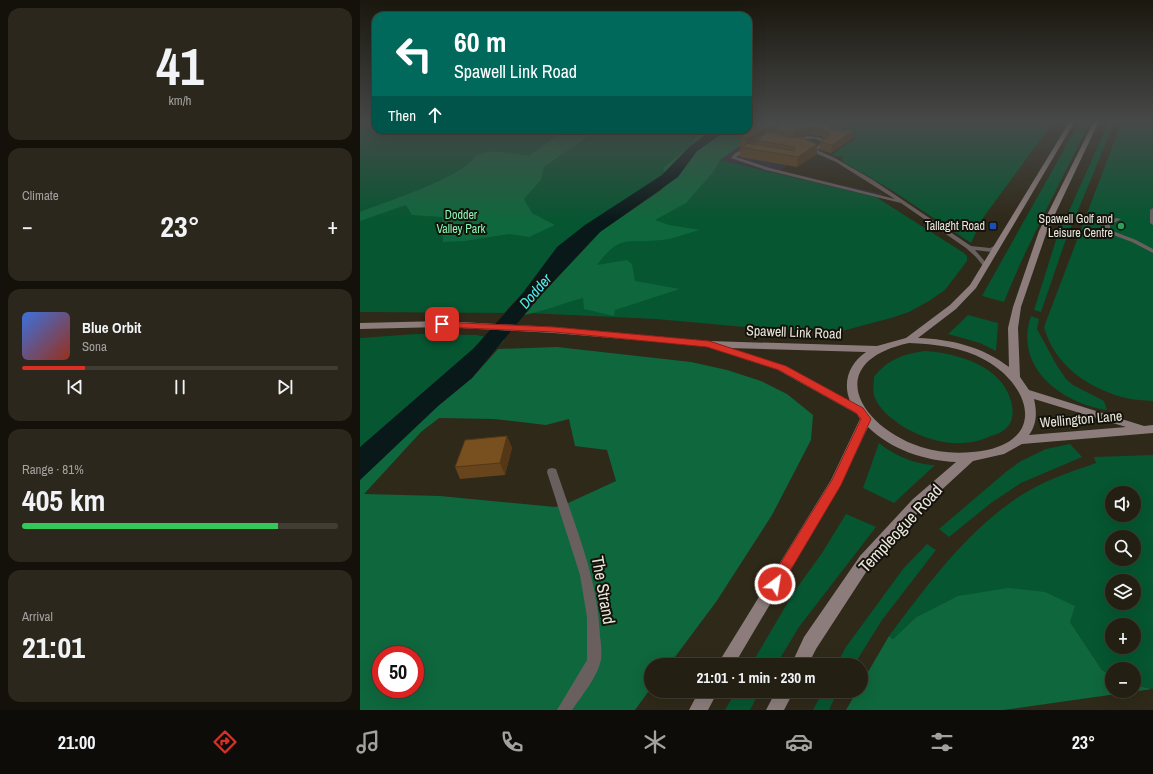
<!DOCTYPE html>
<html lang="en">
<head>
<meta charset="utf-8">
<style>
  body { margin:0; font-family:"Archivo Narrow",sans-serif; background:#2b271c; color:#f1f3f6; height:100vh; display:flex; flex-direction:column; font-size:15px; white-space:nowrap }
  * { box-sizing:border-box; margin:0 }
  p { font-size:13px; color:#a3a2a0 }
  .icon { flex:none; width:22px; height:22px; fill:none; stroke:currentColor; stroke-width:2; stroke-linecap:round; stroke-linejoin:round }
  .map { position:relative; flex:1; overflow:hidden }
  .sheet { display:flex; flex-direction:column; gap:8px; padding:8px; background:#13110a; width:360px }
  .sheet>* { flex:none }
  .top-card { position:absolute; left:12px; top:12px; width:380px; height:122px; border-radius:12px; box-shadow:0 4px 16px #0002,0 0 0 1px #403d33; background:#00695c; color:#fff; overflow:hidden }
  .fabs { position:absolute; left:745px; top:486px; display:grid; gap:8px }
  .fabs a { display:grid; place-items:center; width:36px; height:36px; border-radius:50%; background:#231f13; box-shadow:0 4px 16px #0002,0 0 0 1px #403d33; font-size:20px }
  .speed { position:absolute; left:12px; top:646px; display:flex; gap:8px; font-size:20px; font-weight:700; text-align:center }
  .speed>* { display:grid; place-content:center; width:52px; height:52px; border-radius:50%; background:#231f13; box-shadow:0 4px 16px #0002,0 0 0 1px #403d33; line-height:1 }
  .speed .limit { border:6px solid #d22; background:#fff; color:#111 }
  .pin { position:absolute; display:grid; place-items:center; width:34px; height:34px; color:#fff; margin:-17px; border-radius:8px; box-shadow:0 2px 6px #0006 }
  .me { position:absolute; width:44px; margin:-22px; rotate:31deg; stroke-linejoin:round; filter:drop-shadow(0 0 3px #0008) }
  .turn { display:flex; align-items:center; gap:14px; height:84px; padding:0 16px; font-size:18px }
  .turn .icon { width:52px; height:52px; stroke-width:2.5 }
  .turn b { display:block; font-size:28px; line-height:34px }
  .then { display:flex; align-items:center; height:38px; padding:0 16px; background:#0003; gap:8px; font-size:15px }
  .big { font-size:30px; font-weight:800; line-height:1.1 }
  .sheet .tile { flex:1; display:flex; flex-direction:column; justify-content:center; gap:6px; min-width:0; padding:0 14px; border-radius:12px; background:#2b271c }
  .sheet .dial { align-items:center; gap:0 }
  .dial b { font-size:52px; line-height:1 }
  .song { display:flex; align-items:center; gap:12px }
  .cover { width:48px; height:48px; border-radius:6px; background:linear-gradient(135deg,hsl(220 70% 55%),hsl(10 70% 35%)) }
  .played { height:4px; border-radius:2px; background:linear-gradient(90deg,#d93025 20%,#403d33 20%) }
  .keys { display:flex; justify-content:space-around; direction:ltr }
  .heat { display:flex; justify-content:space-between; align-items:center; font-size:22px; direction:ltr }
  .charge { height:6px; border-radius:3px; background:linear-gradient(90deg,#34c759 81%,#403d33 0) }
  .trip { position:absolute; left:284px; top:658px; width:224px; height:40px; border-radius:20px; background:#231f13; box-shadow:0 4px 16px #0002,0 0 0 1px #403d33; font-weight:800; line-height:40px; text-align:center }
  .menu { display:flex; height:64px; justify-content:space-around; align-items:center; background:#0e0c08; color:#a3a2a0 }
  .menu .icon { width:28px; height:28px }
  .menu .on { color:#d93025 }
  .menu b { font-size:18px; color:#f1f3f6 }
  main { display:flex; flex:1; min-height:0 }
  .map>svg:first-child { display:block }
</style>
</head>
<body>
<main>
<section class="sheet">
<div class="tile dial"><b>41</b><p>km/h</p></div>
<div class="tile"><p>Climate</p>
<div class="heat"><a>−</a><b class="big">23°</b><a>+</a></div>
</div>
<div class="tile">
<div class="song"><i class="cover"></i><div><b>Blue Orbit</b><p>Sona</p></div></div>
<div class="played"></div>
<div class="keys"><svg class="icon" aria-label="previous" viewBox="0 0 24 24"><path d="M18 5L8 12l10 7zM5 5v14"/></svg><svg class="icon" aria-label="pause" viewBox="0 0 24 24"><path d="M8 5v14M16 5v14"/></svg><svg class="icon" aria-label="next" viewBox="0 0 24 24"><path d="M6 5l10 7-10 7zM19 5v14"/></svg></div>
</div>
<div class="tile"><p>Range · 81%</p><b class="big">405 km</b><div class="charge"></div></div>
<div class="tile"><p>Arrival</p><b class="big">21:01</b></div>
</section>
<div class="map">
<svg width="793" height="710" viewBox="0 0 793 710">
  <rect width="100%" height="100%" fill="#2f2919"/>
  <path fill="#332e3e" d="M408,121L441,131L427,141L458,153L437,167L428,165L420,171L523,194L518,198L360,160L380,146Z"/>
  <path fill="#065631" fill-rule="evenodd" d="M0,121H16V130H353L342,137L302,175L279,192L162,294L144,313L0,312Z
    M464,121H694L623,218L611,243L533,191L482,161L481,159L484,157L473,156V154L496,138L483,135L460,122Z
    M720,121H731C701,181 669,240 644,302L622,296Z
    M749,121H755L705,242L681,312L674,310L696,240Z
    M762,121H793V401C784,400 774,400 766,398C729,389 694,365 684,327Z
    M360,160L516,197L604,253L607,256V261L585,290L569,301L549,312L531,318L482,331L408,329L296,319L168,313Z
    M608,315L638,323L636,351L620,343L588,334L599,324Z
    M671,316L679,319L677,329L696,364L706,379L713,385L744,401L747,410C702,404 653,367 671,316Z
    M56,334L116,335L145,340L52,431L0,480V338Z
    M565,351C597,353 642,366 651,401C653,409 654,418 649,425C645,431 638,434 631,436C601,450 569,442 542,426C532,419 520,410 515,398C512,392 514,384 514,377C528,359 544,354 565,351Z
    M519,443C533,455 557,465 575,465L534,503L503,488Z
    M710,444L722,457L661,483L631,503L589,537L579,529L647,471L661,461L686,449Z
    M793,455V689L774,685V669H752V676L742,670L710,622L555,618L533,639L529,636C567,586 606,531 660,496C683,481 710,472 736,463L734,457ZM752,493H774V515H752ZM752,537H774V559H752ZM752,581H774V603H752ZM752,625H774V647H752Z
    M486,514L516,527L439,627L416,665H391L434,592L462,553Z
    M567,544L576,550L522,620L494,665H476L486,647L543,569Z
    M376,691H400L390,710H365Z
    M463,691H478L469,710H453Z"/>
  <path fill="#0f673d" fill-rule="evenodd" d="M388,121H408L380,146L360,160L354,171L326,203L295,220L309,225L340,230C327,233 314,239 301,240C267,244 261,233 237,265L267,260L272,264L275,281L320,289L255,310L254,316L224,309L223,298C203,303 185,311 164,315L180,296L240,232L301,190L337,151L367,130H388Z
    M204,130H237L184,167L181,180L164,199L172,213L195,225L169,237L149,234L105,241L83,242L82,217L52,215L46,205L0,221V212C25,202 105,177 116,155L135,151L169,156Z
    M340,130H353L342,137L305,172L303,168L330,146Z
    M197,347L331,362L367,370L401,381L427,394L453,415L451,440L412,515L356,602L309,665H291V688L275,710H0V480L78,406L112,378L138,349ZM79,418L134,419L186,425L209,419L215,446L247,450L256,481L206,504L195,507L80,496L4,494L61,432ZM21,655H55V689H21Z
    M648,588L685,592L715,606L710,622L742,670L752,676V691H774V685L792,689L643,710H486L497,691H501V684L529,636L533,639L555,618L598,596Z"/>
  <path fill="#09191a" d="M353,130H367L337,151L318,177L240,232L180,296L112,378L78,406L0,480V447L114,348L162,294L197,247L225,225L302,175L330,146Z"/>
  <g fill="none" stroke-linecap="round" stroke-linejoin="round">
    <path fill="#695f5e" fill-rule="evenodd" d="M448,136L459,137L468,141V143L457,150L475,158L513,180L611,246L630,248L636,245H640V247L631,252L615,250L628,265V267H624L616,257L606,248L541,203L406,170L371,158C375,152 385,147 392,147V149L376,157L410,168L535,199L476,162L444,148L435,141L439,138ZM445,139H455L463,142L453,149L440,141Z
      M793,208V225L790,223V210Z
      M756,218L761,219L750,225V230L776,240L793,249V253L772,242L745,232V223Z
      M192,468L196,469L197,472C215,526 238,578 240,636C241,643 242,652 241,660C237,678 222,695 212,710H197L227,660V617L220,575L187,472L188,469Z"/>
    <path fill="#8c7d7c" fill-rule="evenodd" d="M710,121H715L616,288L596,309L558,338C591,339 623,347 649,367L648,328L653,307L679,231L734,121H739L687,231L661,307L658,328L660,377L669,390L784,426L793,425V433L662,444L644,454L613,461L563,507L510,566L456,649L448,665H431L444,637L500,556L553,499L596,462C565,461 530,449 508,427L480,486L374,665H357L471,480L500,419L497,414L418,370L357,350L356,347L194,333L82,327L0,329V323L82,321L194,327L349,341L517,346L546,338L590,305L610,285ZM549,343C575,344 602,347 625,360C667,383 688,436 627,450C605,454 582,454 561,447C498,426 462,362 549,343ZM369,348L506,352C490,363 482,381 490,401L426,366ZM674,399L766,427L669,435C677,424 677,412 674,399Z
      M339,691H358L348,710H329Z
      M416,691H434L424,710H406Z"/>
  </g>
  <path fill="#67441b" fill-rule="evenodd" d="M400,121H475V125L473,128L492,139L471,153L460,150V142L465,139L461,136L452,135L443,136L439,137L457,144V154L437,167L380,157V147L381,146H380V138ZM414,130V134L410,133Z
    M147,436L152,448L145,475L100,479L95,467Z"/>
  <path fill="#543716" d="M417,121H425V124L399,140H396V142L386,147V139Z
    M473,121H475V125L469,134L468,128Z
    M453,127L452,135L443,136L434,139V141L435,131L444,128Z
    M493,131L492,139L471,153L472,145Z
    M457,144V154L437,167L438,157Z
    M147,436L152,448L145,475L140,463Z"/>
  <path fill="#784f1f" stroke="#543716" d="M400,121H417L391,137L386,139L380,138Z
    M428,121L452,125L456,123L454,121H473L468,128L493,131L472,145L460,142L470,135L461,129L453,127L444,128L435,131L434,134L414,130Z
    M407,132L431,137H440L457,144L438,157L380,147L387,143L435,151L434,147L396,140Z
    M147,436L140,463L95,467L105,440Z"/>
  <linearGradient id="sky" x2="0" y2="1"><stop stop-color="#1a170e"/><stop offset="0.55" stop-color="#474949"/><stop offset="1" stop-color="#474949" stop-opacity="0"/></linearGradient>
  <rect width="793" height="221" fill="url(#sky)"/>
  <path fill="#d93025" stroke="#8d1f18" d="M79,322L194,327L349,341L426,366L503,408L511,419L481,485L420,588L415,590L410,588L408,584L410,580L472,480L501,419L496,413L419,370L347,347L194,332L82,327L79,326L77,324Z"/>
  <rect fill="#1a4fb4" stroke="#14120b" stroke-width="1.5" x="629" y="222" width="8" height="8" rx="2"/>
  <circle fill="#2e9e5b" stroke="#14120b" stroke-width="1.5" cx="761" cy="226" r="4"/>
  <g text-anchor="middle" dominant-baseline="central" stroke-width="4" stroke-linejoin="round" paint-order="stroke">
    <g font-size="12" fill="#89f4b4" stroke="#14120b">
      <text x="101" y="215">Dodder<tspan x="101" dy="14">Valley Park</tspan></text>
    </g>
    <g font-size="12" fill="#e8e5db" stroke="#14120b" text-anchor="end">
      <text x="753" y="219">Spawell Golf and<tspan x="753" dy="14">Leisure Centre</tspan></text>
      <text x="625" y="226">Tallaght Road</text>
    </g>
    <g font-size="14" fill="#e8e5db" stroke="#14120b">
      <text transform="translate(434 332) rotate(2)">Spawell Link Road</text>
      <text transform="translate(721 419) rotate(-5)">Wellington Lane</text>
    </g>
    <g font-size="15" font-style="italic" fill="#49f2fc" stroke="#14120b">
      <text transform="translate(175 291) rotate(-49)">Dodder</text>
    </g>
    <g font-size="17" fill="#e8e5db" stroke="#14120b">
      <text transform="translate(540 528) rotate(-47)">Templeogue Road</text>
      <text transform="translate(244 590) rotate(80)">The Strand</text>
    </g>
  </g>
</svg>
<div class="fabs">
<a><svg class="icon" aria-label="sound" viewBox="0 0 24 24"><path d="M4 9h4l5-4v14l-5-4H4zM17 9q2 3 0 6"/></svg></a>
<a><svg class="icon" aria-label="search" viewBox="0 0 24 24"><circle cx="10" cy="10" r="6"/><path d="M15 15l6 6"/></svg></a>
<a><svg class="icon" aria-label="layers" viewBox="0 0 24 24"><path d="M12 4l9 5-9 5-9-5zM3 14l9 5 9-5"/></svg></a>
<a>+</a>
<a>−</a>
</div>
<div class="speed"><div class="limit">50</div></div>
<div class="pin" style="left:82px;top:324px;background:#d93025"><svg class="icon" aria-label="arrive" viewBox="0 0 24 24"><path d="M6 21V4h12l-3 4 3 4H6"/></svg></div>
<svg class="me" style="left:415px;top:584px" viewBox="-20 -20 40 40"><circle r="17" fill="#d93025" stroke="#fff" stroke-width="3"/><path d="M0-11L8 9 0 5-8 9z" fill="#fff"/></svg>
<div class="trip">21:01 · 1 min · 230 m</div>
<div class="top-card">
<div class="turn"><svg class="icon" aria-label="left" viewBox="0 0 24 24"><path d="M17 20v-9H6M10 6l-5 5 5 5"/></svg><div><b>60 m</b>Spawell Link Road</div></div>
<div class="then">Then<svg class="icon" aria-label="ahead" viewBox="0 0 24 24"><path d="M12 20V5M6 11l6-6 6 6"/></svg></div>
</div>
</div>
</main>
<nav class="menu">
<b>21:00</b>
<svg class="icon on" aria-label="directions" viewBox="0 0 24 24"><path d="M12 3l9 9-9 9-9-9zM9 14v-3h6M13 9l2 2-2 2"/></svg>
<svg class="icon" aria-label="music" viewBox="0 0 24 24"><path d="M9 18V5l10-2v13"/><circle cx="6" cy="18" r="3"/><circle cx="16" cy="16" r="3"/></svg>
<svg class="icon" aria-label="phone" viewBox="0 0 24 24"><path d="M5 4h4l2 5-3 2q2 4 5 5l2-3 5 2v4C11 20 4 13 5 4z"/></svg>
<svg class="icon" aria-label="climate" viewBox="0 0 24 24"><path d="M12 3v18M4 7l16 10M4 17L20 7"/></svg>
<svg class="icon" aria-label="car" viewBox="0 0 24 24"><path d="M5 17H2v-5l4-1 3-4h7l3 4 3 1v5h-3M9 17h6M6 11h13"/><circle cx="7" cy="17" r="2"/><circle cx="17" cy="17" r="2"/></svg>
<svg class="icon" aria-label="filters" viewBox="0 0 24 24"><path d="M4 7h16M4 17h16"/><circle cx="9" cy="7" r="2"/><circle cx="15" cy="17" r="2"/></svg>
<b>23°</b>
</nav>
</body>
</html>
